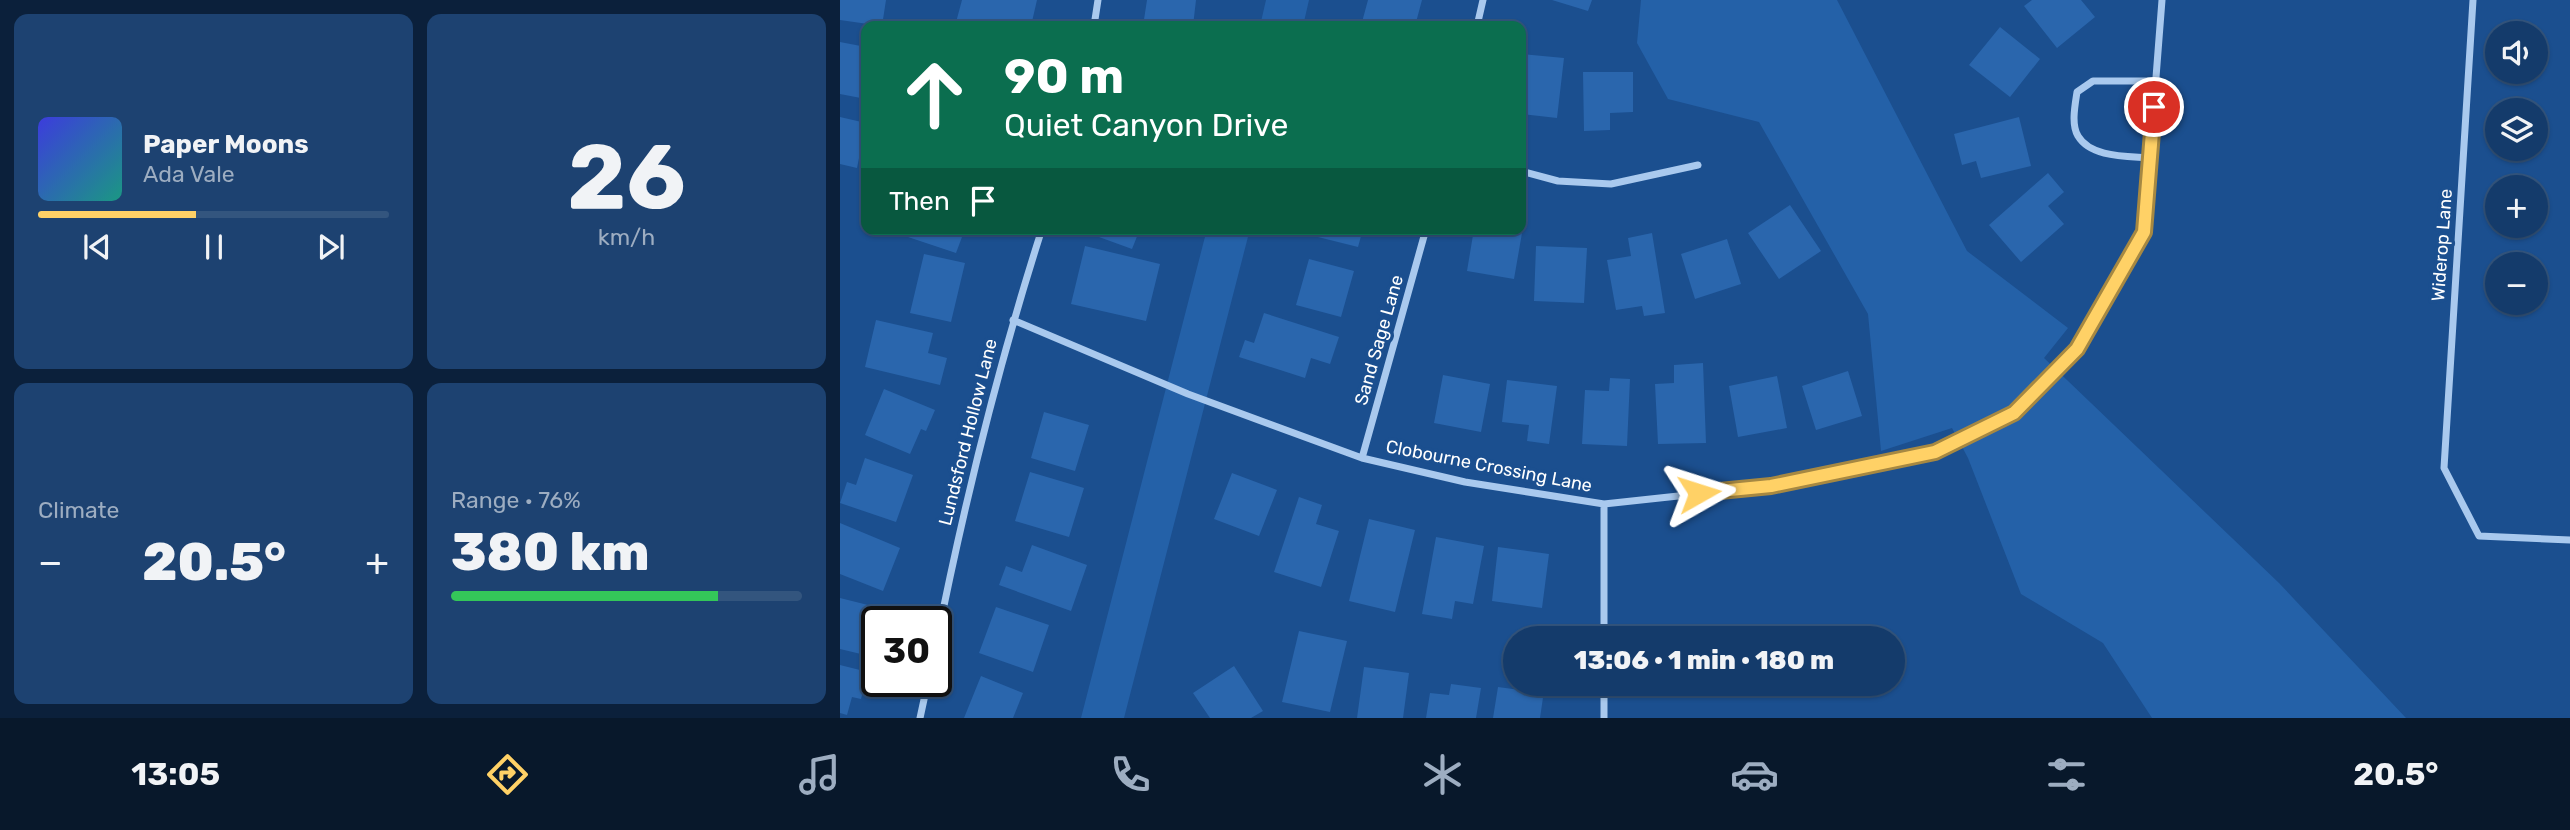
<!DOCTYPE html>
<html lang="en">
<head>
<meta charset="utf-8">
<style>
  body { margin:0; font-family:Rubik,sans-serif; background:#1d4271; color:#f1f3f6; height:100vh; display:flex; flex-direction:column; font-size:26px; white-space:nowrap }
  * { box-sizing:border-box; margin:0 }
  p { font-size:23px; color:#9dadc1 }
  .icon { flex:none; width:38px; height:38px; fill:none; stroke:currentColor; stroke-width:2; stroke-linecap:round; stroke-linejoin:round }
  .map { position:relative; flex:1; overflow:hidden }
  .details { display:flex; flex-direction:column; gap:14px; padding:14px; background:#0b203b; width:840px }
  .details>* { flex:none }
  .banner { position:absolute; left:21px; top:21px; width:665px; height:214px; border-radius:14px; box-shadow:0 2px 5px #0004,0 0 0 2px #33557e; background:#0b6e4f; color:#fff; overflow:hidden }
  .tools { position:absolute; left:1645px; top:21px; display:grid; gap:14px }
  .tools a { display:grid; place-items:center; width:63px; height:63px; border-radius:50%; background:#143b6b; box-shadow:0 2px 5px #0004,0 0 0 2px #33557e; font-size:35px }
  .speed { position:absolute; left:21px; top:606px; display:flex; gap:14px; font-size:35px; font-weight:700; text-align:center }
  .speed>* { display:grid; place-content:center; width:91px; height:91px; border-radius:50%; background:#143b6b; box-shadow:0 2px 5px #0004,0 0 0 2px #33557e; line-height:1 }
  .speed .limit { border:4px solid #111; border-radius:10px; background:#fff; color:#111 }
  .pin { position:absolute; display:grid; place-items:center; width:60px; height:60px; color:#fff; margin:-30px; border:4px solid #fff; border-radius:50%; box-shadow:0 2px 7px #0007 }
  .me { position:absolute; width:77px; margin:-38px; rotate:84deg; stroke-linejoin:round; filter:drop-shadow(0 0 5px #0008) }
  .turn { display:flex; align-items:center; gap:24px; height:147px; padding:0 28px; font-size:32px }
  .turn .icon { width:91px; height:91px; stroke-width:2.5 }
  .turn b { display:block; font-size:49px; line-height:60px }
  .then { display:flex; align-items:center; height:66px; padding:0 28px; background:#0003; gap:14px; font-size:26px }
  .big { font-size:52px; font-weight:800; line-height:1.1 }
  .details .tile { flex:1; display:flex; flex-direction:column; justify-content:center; gap:10px; min-width:0; padding:0 24px; border-radius:14px; background:#1d4271 }
  .details .dial { align-items:center; gap:0 }
  .dial b { font-size:91px; line-height:1 }
  .song { display:flex; align-items:center; gap:21px }
  .cover { width:84px; height:84px; border-radius:10px; background:linear-gradient(135deg,hsl(240 70% 55%),hsl(170 70% 35%)) }
  .played { height:7px; border-radius:4px; background:linear-gradient(90deg,#ffd166 45%,#33557e 45%) }
  .keys { display:flex; justify-content:space-around; direction:ltr }
  .heat { display:flex; justify-content:space-between; align-items:center; font-size:38px; direction:ltr }
  .charge { height:10px; border-radius:5px; background:linear-gradient(90deg,#34c759 76%,#33557e 0) }
  .details .tiles { flex:1; display:grid; gap:14px; grid-template-columns:repeat(2,1fr) }
  .trip { position:absolute; left:663px; top:626px; width:402px; height:70px; border-radius:35px; background:#143b6b; box-shadow:0 2px 5px #0004,0 0 0 2px #33557e; font-weight:800; line-height:70px; text-align:center }
  .tab-bar { display:flex; height:112px; justify-content:space-around; align-items:center; background:#08182b; color:#9dadc1 }
  .tab-bar .icon { width:49px; height:49px }
  .tab-bar .active { color:#ffd166 }
  .tab-bar b { font-size:32px; color:#f1f3f6 }
  main { display:flex; flex:1; min-height:0 }
  .map>svg:first-child { display:block }
</style>
</head>
<body>
<main>
<section class="details">
<div class="tiles">
<div class="tile">
<div class="song"><i class="cover"></i><div><b>Paper Moons</b><p>Ada Vale</p></div></div>
<div class="played"></div>
<div class="keys"><svg class="icon" aria-label="previous" viewBox="0 0 24 24"><path d="M18 5L8 12l10 7zM5 5v14"/></svg><svg class="icon" aria-label="pause" viewBox="0 0 24 24"><path d="M8 5v14M16 5v14"/></svg><svg class="icon" aria-label="next" viewBox="0 0 24 24"><path d="M6 5l10 7-10 7zM19 5v14"/></svg></div>
</div>
<div class="tile dial"><b>26</b><p>km/h</p></div>
<div class="tile"><p>Climate</p>
<div class="heat"><a>−</a><b class="big">20.5°</b><a>+</a></div>
</div>
<div class="tile"><p>Range · 76%</p><b class="big">380 km</b><div class="charge"></div></div>
</div>
</section>
<div class="map">
<svg width="1730" height="718" viewBox="0 0 1730 718">
  <rect width="100%" height="100%" fill="#1b4f8f"/>
  <path fill="#2461a8" d="M426,0H469L463,26H420Z
    M801,0H997L1127,251L1228,328L1204,358L1439,583L1566,718H1312L1263,643L1181,594L1128,458L1112,428L1041,451L1028,314L919,122L828,99L797,43Z
    M367,229H410L284,718H241Z"/>
  <path fill="#2a66ad" d="M0,0H46L42,26L0,20Z
    M122,0H197L191,26H115Z
    M307,0H356L353,26H303Z
    M528,0H582L575,26H536L522,22Z
    M712,0H752L748,11Z
    M1192,0H1241L1255,17L1217,48L1184,6Z
    M1160,27L1200,59L1170,97L1129,65Z
    M0,42L26,47V99L0,94Z
    M681,54L724,58L717,118L681,114Z
    M743,72H793V112L770,113V130L744,131Z
    M0,117L26,123L17,168L0,164Z
    M1179,117L1191,166L1141,178L1136,161L1122,165L1114,134Z
    M1208,173L1224,192L1208,206L1224,224L1181,262L1149,225Z
    M950,205L981,251L939,279L908,233Z
    M64,229H125L116,253L62,235Z
    M261,229H300L292,249L259,237Z
    M467,229H523L518,247L466,234Z
    M634,229H660L682,233L674,279L627,271Z
    M812,233L825,313L804,316L802,306L776,310L767,260L791,256L788,238Z
    M887,239L901,284L855,299L841,254Z
    M245,246L320,264L306,321L231,304Z
    M696,246L747,248L744,303L694,301Z
    M84,254L125,263L111,322L70,313Z
    M469,259L514,271L501,317L456,305Z
    M424,313L499,337L490,364L471,358L465,378L399,357L405,340L414,343Z
    M36,320L93,333L88,353L107,358L100,385L25,367Z
    M863,363L866,443L818,444L815,384L834,383V365Z
    M1008,371L1022,416L976,430L962,386Z
    M603,375L650,384L641,432L594,423Z
    M937,376L947,428L898,437L889,386Z
    M770,378L790,379L787,446L742,444L745,390L769,391Z
    M667,380L717,386L709,444L687,441L689,425L662,422Z
    M44,389L95,410L86,431L81,429L70,454L25,435Z
    M204,412L249,425L235,471L191,458Z
    M25,458L73,475L56,522L0,503L7,482L16,485Z
    M190,472L244,488L229,537L175,521Z
    M392,473L437,490L419,536L374,519Z
    M459,497L482,505L476,524L499,531L481,587L434,572Z
    M529,519L575,530L555,612L509,601Z
    M0,523L60,548L43,591L0,574Z
    M596,537L644,546L633,604L615,601L612,619L582,614Z
    M192,545L247,565L231,611L159,585L166,566L182,572Z
    M658,547L709,554L702,608L652,601Z
    M0,598L44,609L41,621H37V635L27,632L21,654L0,649Z
    M156,607L209,625L193,672L139,653Z
    M459,631L507,641L490,712L442,702Z
    M0,665L28,672L21,699L12,697L7,715L0,713Z
    M394,666L423,711L411,718H370L353,693Z
    M524,667L569,673L563,718H517Z
    M141,676L183,693L173,718H124Z
    M611,684L641,688L636,718H586L590,693L609,695Z
    M681,684H705L700,718H653L658,687L680,690Z"/>
  <g fill="none" stroke-linecap="round" stroke-linejoin="round">
    <path stroke="#a9c9ee" stroke-width="7" d="M1633,0L1604,468L1639,536L1730,540
      M254,26L258,0
      M637,26L643,0
      M1310,158C1288,156 1251,158 1238,136C1231,125 1235,105 1237,92L1253,81H1315
      M681,171L718,181L771,184L858,165
      M173,320L348,394L522,458L625,482L764,504L931,486L1095,452L1174,413L1237,349L1304,232L1322,0
      M522,458L586,229
      M764,504V639
      M96,645C124,504 158,366 202,229
      M764,684V718
      M80,718L88,681"/>
  </g>
  <g fill="none" stroke-linecap="round" stroke-linejoin="round">
    <g stroke="#a68842" stroke-width="18">
      <path id="route" d="M859,493L931,486L1095,452L1174,413L1237,349L1304,232L1314,107"/>
    </g>
    <use href="#route" stroke="#ffd166" stroke-width="12"/>
  </g>
  <g text-anchor="middle" dominant-baseline="central" stroke-width="7" stroke-linejoin="round" paint-order="stroke">
    <g font-size="18" fill="#fff" stroke="#1b4f8f">
      <text transform="translate(1602 245) rotate(-86)">Widerop Lane</text>
      <text transform="translate(539 340) rotate(-74)">Sand Sage Lane</text>
      <text transform="translate(128 432) rotate(-76)">Lundsford Hollow Lane</text>
      <text transform="translate(649 466) rotate(11)">Clobourne Crossing Lane</text>
    </g>
  </g>
</svg>
<div class="tools">
<a><svg class="icon" aria-label="sound" viewBox="0 0 24 24"><path d="M4 9h4l5-4v14l-5-4H4zM17 9q2 3 0 6"/></svg></a>
<a><svg class="icon" aria-label="layers" viewBox="0 0 24 24"><path d="M12 4l9 5-9 5-9-5zM3 14l9 5 9-5"/></svg></a>
<a>+</a>
<a>−</a>
</div>
<div class="speed"><div class="limit">30</div></div>
<div class="pin" style="left:1314px;top:107px;background:#d93025"><svg class="icon" aria-label="arrive" viewBox="0 0 24 24"><path d="M6 21V4h12l-3 4 3 4H6"/></svg></div>
<svg class="me" style="left:859px;top:493px" viewBox="-20 -20 40 40"><path d="M0-17L14 15 0 8-14 15z" fill="#ffd166" stroke="#fff" stroke-width="4"/></svg>
<div class="trip">13:06 · 1 min · 180 m</div>
<div class="banner">
<div class="turn"><svg class="icon" aria-label="ahead" viewBox="0 0 24 24"><path d="M12 20V5M6 11l6-6 6 6"/></svg><div><b>90 m</b>Quiet Canyon Drive</div></div>
<div class="then">Then<svg class="icon" aria-label="arrive" viewBox="0 0 24 24"><path d="M6 21V4h12l-3 4 3 4H6"/></svg></div>
</div>
</div>
</main>
<nav class="tab-bar">
<b>13:05</b>
<svg class="icon active" aria-label="directions" viewBox="0 0 24 24"><path d="M12 3l9 9-9 9-9-9zM9 14v-3h6M13 9l2 2-2 2"/></svg>
<svg class="icon" aria-label="music" viewBox="0 0 24 24"><path d="M9 18V5l10-2v13"/><circle cx="6" cy="18" r="3"/><circle cx="16" cy="16" r="3"/></svg>
<svg class="icon" aria-label="phone" viewBox="0 0 24 24"><path d="M5 4h4l2 5-3 2q2 4 5 5l2-3 5 2v4C11 20 4 13 5 4z"/></svg>
<svg class="icon" aria-label="climate" viewBox="0 0 24 24"><path d="M12 3v18M4 7l16 10M4 17L20 7"/></svg>
<svg class="icon" aria-label="car" viewBox="0 0 24 24"><path d="M5 17H2v-5l4-1 3-4h7l3 4 3 1v5h-3M9 17h6M6 11h13"/><circle cx="7" cy="17" r="2"/><circle cx="17" cy="17" r="2"/></svg>
<svg class="icon" aria-label="filters" viewBox="0 0 24 24"><path d="M4 7h16M4 17h16"/><circle cx="9" cy="7" r="2"/><circle cx="15" cy="17" r="2"/></svg>
<b>20.5°</b>
</nav>
</body>
</html>
